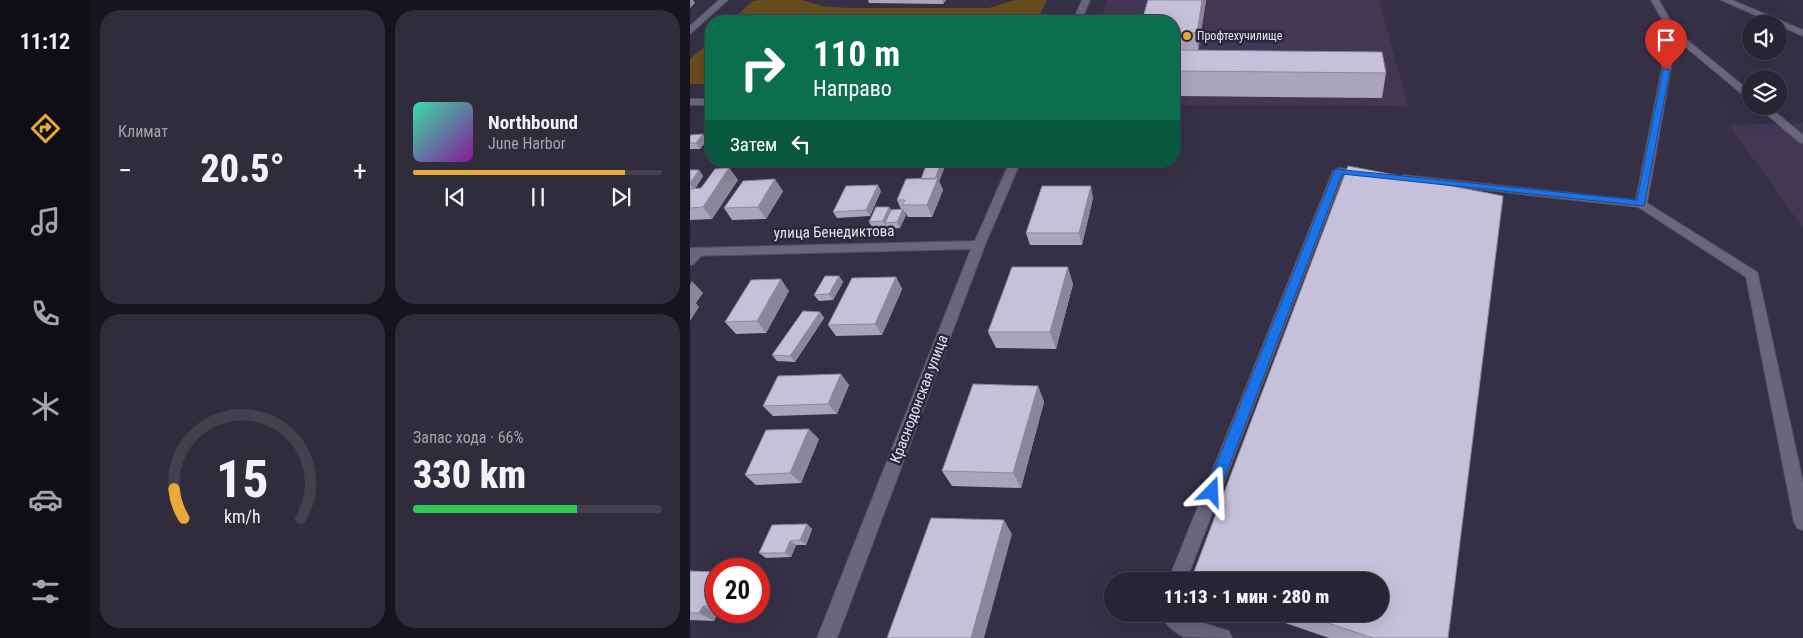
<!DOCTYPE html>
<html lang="ru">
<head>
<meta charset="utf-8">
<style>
  body { margin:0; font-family:"Roboto Condensed",sans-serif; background:#302c3c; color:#f1f3f6; height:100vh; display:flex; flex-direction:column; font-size:19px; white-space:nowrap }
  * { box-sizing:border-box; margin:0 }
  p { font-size:16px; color:#a5a4ac }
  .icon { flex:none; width:28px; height:28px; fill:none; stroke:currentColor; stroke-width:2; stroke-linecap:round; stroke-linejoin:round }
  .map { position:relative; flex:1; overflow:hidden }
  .panel { display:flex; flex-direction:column; gap:10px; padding:10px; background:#16141d; width:600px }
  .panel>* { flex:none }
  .hud { position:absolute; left:15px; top:15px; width:475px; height:152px; border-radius:20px; box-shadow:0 5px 20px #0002,0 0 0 1px #44414f; background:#0b6e4f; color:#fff; overflow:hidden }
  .buttons { position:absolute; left:1052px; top:15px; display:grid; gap:10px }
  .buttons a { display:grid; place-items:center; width:45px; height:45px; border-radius:50%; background:#282434; box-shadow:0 5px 20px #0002,0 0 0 1px #44414f; font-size:25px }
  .speed { position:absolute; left:15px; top:558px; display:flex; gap:10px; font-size:25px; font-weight:700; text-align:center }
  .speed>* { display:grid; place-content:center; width:65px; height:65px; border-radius:50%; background:#282434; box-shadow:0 5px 20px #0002,0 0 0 1px #44414f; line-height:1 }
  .speed .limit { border:8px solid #d22; background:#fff; color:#111 }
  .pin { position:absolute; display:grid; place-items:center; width:42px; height:42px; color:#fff; margin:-51px -21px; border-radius:50% 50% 50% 0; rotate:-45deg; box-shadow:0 0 5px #0007 }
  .pin .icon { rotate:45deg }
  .me { position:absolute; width:55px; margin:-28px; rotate:21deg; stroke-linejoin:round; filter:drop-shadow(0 0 4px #0008) }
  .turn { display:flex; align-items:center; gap:18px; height:105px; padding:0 25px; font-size:22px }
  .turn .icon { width:65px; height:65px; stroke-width:2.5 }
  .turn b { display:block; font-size:35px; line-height:42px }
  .then { display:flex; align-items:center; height:48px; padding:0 25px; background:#0003; gap:10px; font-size:19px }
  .big { font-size:38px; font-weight:800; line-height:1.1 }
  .panel .card { flex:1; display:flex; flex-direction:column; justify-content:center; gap:8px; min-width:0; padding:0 18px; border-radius:20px; background:#302c3c }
  .panel .dial { align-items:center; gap:0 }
  .dial svg { height:130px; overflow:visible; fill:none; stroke:#44414f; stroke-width:7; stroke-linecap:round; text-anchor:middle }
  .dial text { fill:#f1f3f6; stroke:none }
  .song { display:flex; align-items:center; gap:15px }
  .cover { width:60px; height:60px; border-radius:8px; background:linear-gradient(135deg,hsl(160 70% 55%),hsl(290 70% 35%)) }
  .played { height:5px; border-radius:2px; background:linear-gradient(90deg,#e8ab37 85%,#44414f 85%) }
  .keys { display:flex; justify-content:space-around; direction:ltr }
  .heat { display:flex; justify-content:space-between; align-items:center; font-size:28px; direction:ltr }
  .charge { height:8px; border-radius:4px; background:linear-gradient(90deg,#34c759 66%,#44414f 0) }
  .panel .tiles { flex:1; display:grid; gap:10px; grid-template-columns:repeat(2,1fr) }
  .trip { position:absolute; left:414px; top:572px; width:285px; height:50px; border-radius:25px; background:#282434; box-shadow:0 5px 20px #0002,0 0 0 1px #44414f; font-weight:800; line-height:50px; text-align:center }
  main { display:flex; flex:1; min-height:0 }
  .dock { display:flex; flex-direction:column; width:90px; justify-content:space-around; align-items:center; background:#100e15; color:#a5a4ac }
  .dock .icon { width:35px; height:35px }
  .dock .on { color:#e8ab37 }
  .dock b { font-size:22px; color:#f1f3f6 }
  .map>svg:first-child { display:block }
</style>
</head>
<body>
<main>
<nav class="dock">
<b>11:12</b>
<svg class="icon on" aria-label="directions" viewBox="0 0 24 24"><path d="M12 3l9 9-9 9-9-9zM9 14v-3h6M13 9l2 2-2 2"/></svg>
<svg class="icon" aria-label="music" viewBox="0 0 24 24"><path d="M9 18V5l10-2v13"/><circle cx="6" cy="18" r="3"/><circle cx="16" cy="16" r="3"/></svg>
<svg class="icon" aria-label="phone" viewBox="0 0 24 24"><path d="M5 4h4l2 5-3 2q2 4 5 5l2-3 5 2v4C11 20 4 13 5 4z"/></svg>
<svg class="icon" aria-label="climate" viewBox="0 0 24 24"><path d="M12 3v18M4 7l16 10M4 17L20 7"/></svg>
<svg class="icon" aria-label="car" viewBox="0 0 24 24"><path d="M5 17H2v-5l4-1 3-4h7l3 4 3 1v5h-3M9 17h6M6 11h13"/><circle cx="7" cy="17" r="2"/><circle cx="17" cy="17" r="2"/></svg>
<svg class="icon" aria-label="filters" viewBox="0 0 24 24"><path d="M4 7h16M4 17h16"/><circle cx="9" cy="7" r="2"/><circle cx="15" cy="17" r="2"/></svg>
</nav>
<section class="panel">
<div class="tiles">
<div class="card"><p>Климат</p>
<div class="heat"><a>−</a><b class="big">20.5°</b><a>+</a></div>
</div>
<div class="card">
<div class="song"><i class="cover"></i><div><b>Northbound</b><p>June Harbor</p></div></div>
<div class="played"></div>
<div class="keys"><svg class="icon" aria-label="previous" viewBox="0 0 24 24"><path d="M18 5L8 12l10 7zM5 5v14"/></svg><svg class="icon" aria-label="pause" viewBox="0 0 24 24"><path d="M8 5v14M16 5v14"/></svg><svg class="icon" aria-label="next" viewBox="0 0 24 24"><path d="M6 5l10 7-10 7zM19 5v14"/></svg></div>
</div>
<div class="card dial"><svg viewBox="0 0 100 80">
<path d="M14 69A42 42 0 1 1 86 69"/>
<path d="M14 69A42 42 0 0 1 8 51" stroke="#e8ab37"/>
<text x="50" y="56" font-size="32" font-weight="700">15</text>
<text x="50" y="72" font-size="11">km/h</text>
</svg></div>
<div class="card"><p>Запас хода · 66%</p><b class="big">330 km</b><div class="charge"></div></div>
</div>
</section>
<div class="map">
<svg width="1113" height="638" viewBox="0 0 1113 638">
  <rect width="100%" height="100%" fill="#363046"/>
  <path fill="#403854" d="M417,0H689L718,106L484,105V21H410Z
    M1113,123V228L1039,125Z"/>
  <path fill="#684d1e" d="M70,0H112L132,6L158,8H299L325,0H357L347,21H41L63,1Z
    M21,41V84H0V59Z"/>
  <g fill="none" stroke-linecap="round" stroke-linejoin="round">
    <g stroke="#524d5f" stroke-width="2">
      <path id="service" d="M961,0H969L986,31L1061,92V100L1058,99L986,39L957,203L1067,272L1068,275L1113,482V530L1107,528L1104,522L1056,277L948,207L713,181L707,178L713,175L946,200L979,32Z
        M1031,0H1042L1113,30V36Z
        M0,99H21V105H0Z
        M1067,106H1078L1113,135V143L1109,142Z
        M649,168L674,171L680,174L674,177L653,175L496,581H478L643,171Z
        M8,248L14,252L4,264L0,265V253Z
        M473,614H493L499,619L539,631L542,638L494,637C484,632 474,625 473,614Z"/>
    </g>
    <g stroke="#524d5f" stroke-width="2">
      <path id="minor" d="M29,0H38L0,34V26Z
        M392,0H400L391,21H383Z
        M320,161H331L295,245L147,638H127L281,249L0,256V248L285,241Z"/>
    </g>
    <use href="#service" fill="#6b657d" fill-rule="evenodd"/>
    <use href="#minor" fill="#6b657d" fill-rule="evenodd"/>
  </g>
  <path fill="#aaa5bc" d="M178,0H256L253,4L179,3Z
    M516,0L508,50L696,73L692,98L489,96L487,71L490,52H484V21Z
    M0,136L17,140L10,149H0Z
    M258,161H284L283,165L260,166Z
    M364,161H411L410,167L366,166Z
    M658,166L813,196L758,638H639L569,614H690V581H503L502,577Z
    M39,168L48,180L22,219L0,220V170H9L13,176L5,189L11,188Z
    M254,169L249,181L253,190L242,217H218L215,212H214L216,215L210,228L198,229L197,226L196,228H183L179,222L199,207L201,210L211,209L207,200L231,179Z
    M93,191L76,219L42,220L34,208Z
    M191,191L180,216L147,218L143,212Z
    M403,198L392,245H340L336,233Z
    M149,276L153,282L143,300L129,301L124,295Z
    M206,277L212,289L192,335L146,336L138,325Z
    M383,284L366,349L306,348L298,332Z
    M99,291L76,333L46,334L35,322Z
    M130,312L134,318L105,362L87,361L82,355Z
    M159,385L147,414L83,416L73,406Z
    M348,386L354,402L331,488L262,486L252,471Z
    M129,439L111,483L66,485L55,475Z
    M117,524L122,529L116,545H106L101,557L76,558L69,553Z
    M0,571L26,572V611H43L41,614H27L24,621L0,620Z"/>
  <path fill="#8b8699" d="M0,0H3L5,3L0,8Z
    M252,0H256L253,4Z
    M512,0H516L508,52L507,33Z
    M13,134L17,140L10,149L6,143Z
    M251,163L254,169L249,181L253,190L242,217L237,205L244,183Z
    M39,168L48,180L22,219L13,207Z
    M9,170L13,176L4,190L0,184V183Z
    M85,179L93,191L76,219L68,207Z
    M188,185L191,191L180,216L176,210Z
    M401,186L403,198L392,245L389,233Z
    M199,207L203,213L195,223L197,226L196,228L193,221Z
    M213,209L216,215L210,228L207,222Z
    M378,267L383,284L366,349L360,332Z
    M149,276L153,282L143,300L139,294Z
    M206,277L212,289L192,335L185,324Z
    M91,279L99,291L76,333L67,321Z
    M2,281L13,293L6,303L9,307L0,321V285Z
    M130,312L134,318L105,362L100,356Z
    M151,374L159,385L147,414L138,404Z
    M348,386L354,402L331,488L323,473Z
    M119,429L129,439L111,483L100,473Z
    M314,520L322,534L294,638H281Z
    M117,524L122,529L116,545L110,540Z
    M100,541L106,545L101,557L95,553Z
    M13,606L27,614L24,621L9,613Z
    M36,611H43L41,614Z"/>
  <path fill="#c6c0db" stroke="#8b8699" d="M458,0H512L507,33L484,32V21H452Z
    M490,50L692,52L696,73L487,71Z
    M13,134L6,143H0V136L1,135Z
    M237,163H251L245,179H231Z
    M658,166L813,196L758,638H683L611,614H690V581H515L502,577Z
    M39,168L13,207L0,208V189L11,188L25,169Z
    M0,170H9L0,183Z
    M248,178L237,205H212L215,200H207L216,179Z
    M85,179L68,207L34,208L53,181Z
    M188,185L176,210L143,212L156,186Z
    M352,186H401L389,233H336Z
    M186,207H199L193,221L179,222Z
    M213,209L207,222L195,223L201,210Z
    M322,267H378L360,332H298Z
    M135,276H149L139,294L124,295Z
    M206,277L185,324L138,325L162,278Z
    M91,279L67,321L35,322L61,280Z
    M113,311L130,312L100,356L82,355Z
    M151,374L138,404L73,406L88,376Z
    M283,384L348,386L323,473L252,471Z
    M119,429L100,473L55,475L76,430Z
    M241,518L314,520L281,638H197Z
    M117,524L110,540L100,541L95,553H69L82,525Z
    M0,571L26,572V606H13L9,613H0Z"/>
  <path fill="#1a73e8" stroke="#114b97" d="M973,68L980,70L954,206L652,174L529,492L527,497L522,499L517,497L515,492L645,169L947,200Z"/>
  <circle fill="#e8ab37" stroke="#2c263b" stroke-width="2" cx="497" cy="36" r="5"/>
  <g text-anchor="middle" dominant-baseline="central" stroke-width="5" stroke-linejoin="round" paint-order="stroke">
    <g font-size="12" fill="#e5e2f0" stroke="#2c263b" text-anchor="start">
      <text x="507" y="36">Профтехучилище</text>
    </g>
    <g font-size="15" fill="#e5e2f0" stroke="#2c263b">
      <text transform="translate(144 232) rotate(-1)">улица Бенедиктова</text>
      <text transform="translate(229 399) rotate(-69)">Краснодонская улица</text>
    </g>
  </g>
</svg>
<div class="buttons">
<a><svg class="icon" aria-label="sound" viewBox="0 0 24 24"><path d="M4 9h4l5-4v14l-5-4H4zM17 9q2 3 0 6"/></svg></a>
<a><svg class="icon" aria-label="layers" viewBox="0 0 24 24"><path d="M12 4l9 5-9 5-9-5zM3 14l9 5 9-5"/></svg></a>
</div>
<div class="speed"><div class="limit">20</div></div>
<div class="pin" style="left:976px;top:70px;background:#d93025"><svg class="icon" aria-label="arrive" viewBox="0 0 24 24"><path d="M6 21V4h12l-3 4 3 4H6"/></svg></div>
<svg class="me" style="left:522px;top:492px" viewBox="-20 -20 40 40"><path d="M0-17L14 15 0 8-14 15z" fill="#1a73e8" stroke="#fff" stroke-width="4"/></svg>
<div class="trip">11:13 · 1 мин · 280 m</div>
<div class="hud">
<div class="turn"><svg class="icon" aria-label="right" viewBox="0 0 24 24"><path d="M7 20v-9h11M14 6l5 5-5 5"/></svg><div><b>110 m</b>Направо</div></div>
<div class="then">Затем<svg class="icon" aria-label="left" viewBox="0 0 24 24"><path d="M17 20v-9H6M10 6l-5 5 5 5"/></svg></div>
</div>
</div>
</main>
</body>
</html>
